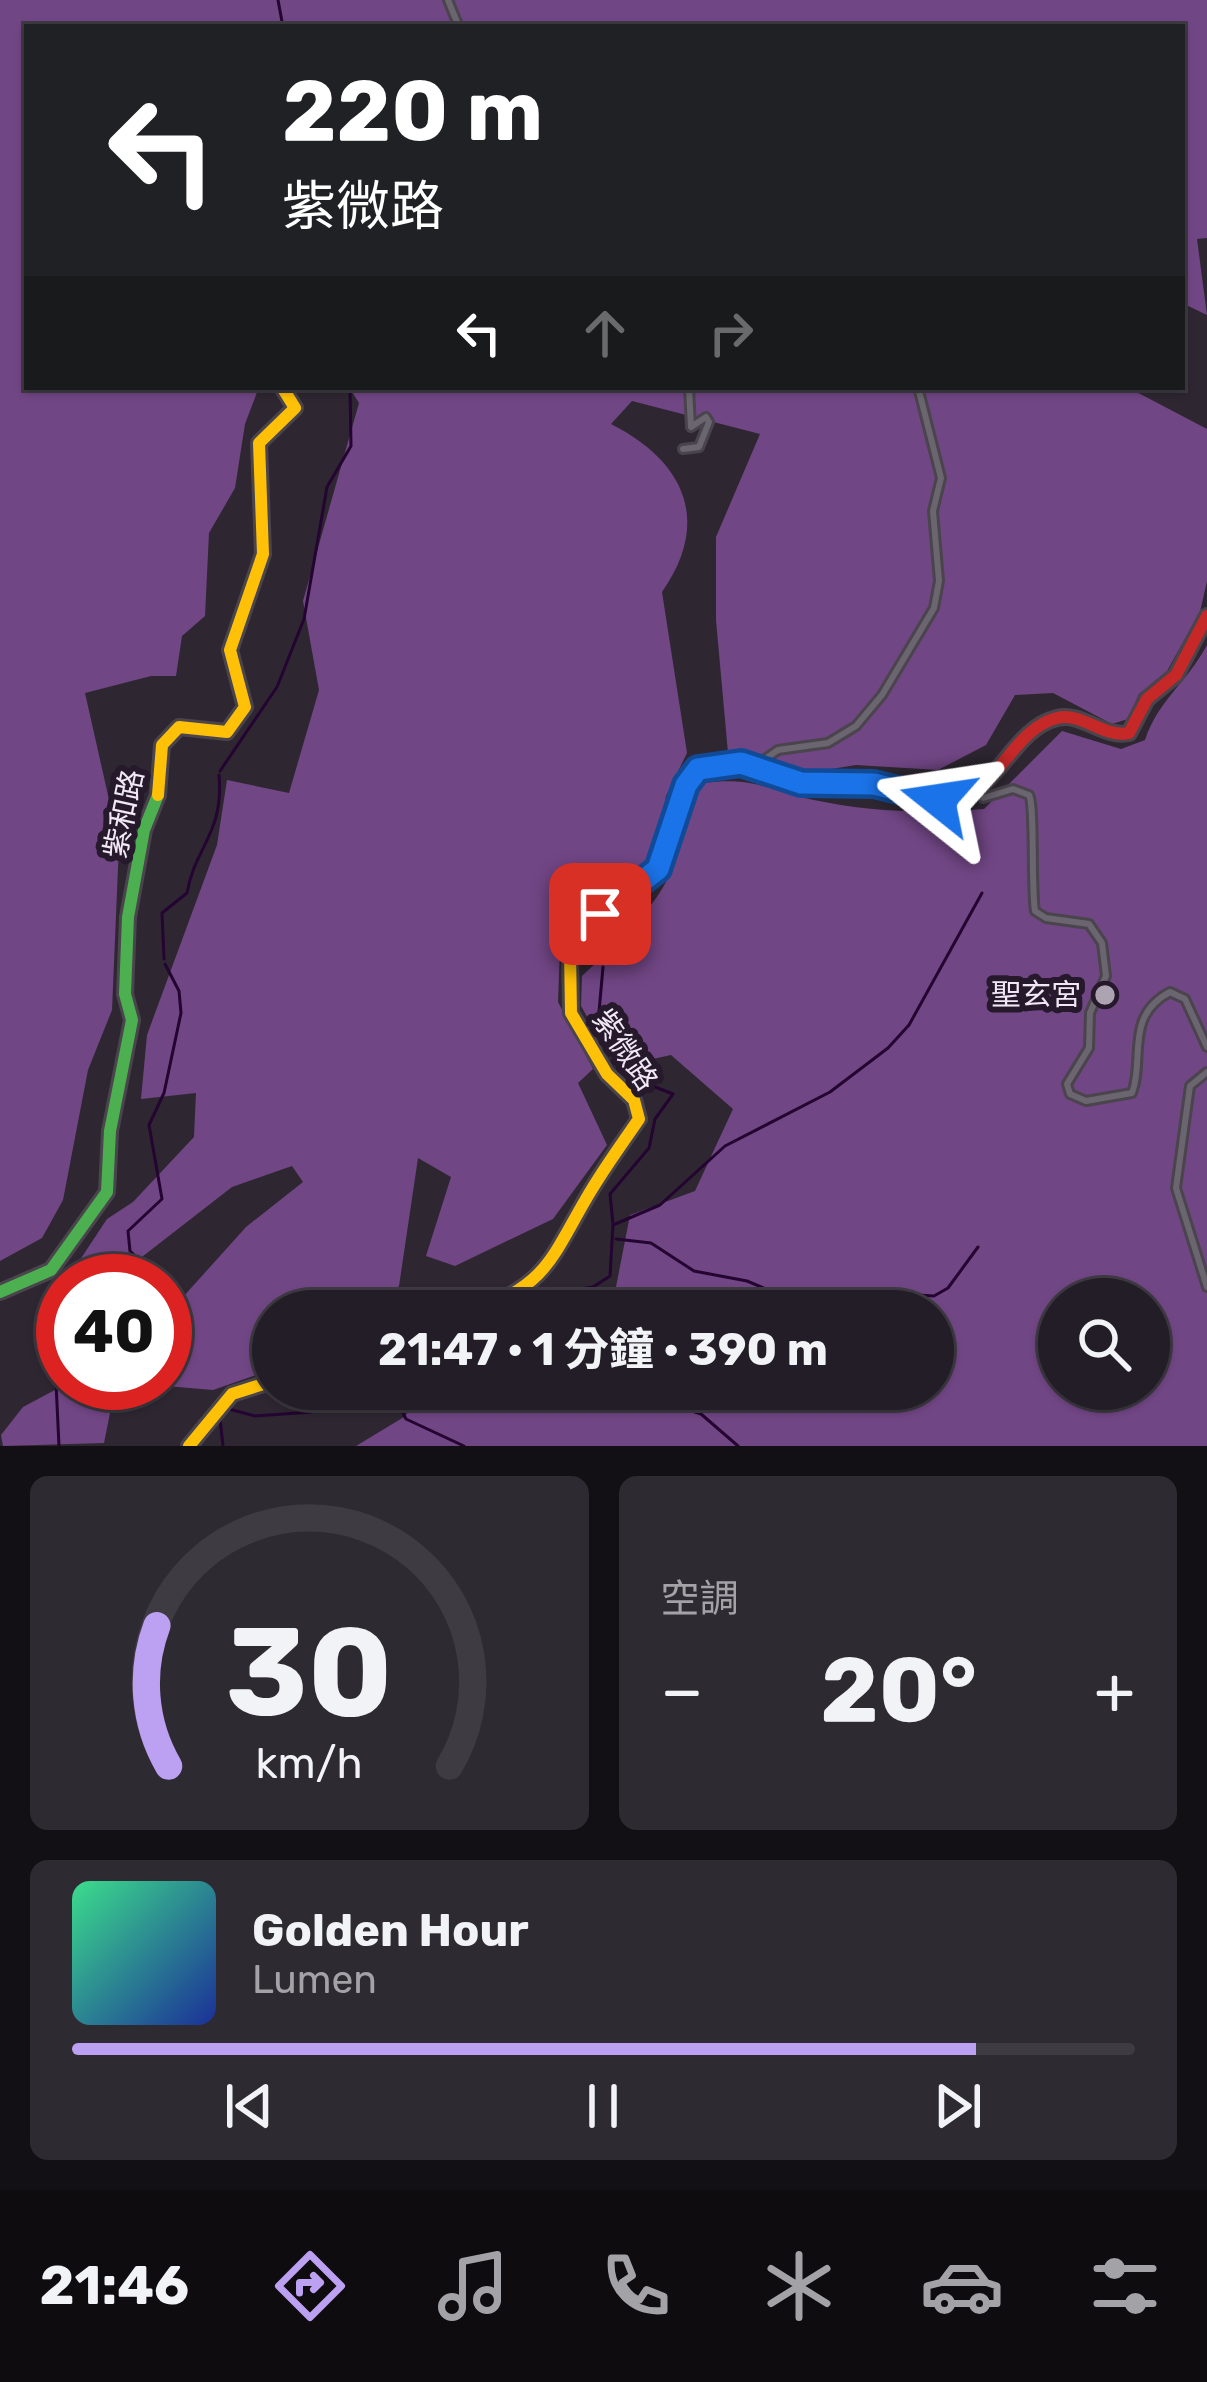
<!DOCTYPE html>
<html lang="zh-TW">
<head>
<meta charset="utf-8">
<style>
  body { margin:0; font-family:Rubik,"Noto Sans TC",sans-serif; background:#2e2a32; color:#f1f3f6; height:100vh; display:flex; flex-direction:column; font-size:45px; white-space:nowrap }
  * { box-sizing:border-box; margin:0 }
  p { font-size:39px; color:#a2a2a7 }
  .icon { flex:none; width:66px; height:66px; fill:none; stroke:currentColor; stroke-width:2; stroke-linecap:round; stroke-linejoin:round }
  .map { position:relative; height:1446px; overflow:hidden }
  .details { display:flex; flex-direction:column; gap:30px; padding:30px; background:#131015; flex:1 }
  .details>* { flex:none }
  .banner { position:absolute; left:24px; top:24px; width:1161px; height:366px; border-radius:0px; box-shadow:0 3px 9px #0004,0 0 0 3px #3f3b43; background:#202124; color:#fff; overflow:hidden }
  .tools { position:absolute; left:1038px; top:1278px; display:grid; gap:24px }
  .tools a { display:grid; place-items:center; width:132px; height:132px; border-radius:50%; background:#221d26; box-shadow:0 3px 9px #0004,0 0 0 3px #3f3b43; font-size:60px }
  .speed { position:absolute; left:36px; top:1254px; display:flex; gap:24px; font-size:60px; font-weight:700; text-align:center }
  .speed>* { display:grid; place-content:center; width:156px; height:156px; border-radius:50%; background:#221d26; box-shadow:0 3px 9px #0004,0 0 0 3px #3f3b43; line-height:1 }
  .speed .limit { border:18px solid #d22; background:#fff; color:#111 }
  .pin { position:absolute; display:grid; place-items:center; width:102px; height:102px; color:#fff; margin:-51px; border-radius:24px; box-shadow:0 6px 18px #0006 }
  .me { position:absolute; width:132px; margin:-66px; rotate:285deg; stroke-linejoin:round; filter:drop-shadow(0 0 9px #0008) }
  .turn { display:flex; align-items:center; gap:42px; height:252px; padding:0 60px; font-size:54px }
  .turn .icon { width:156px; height:156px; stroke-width:2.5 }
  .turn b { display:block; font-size:84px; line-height:102px }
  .lanes { display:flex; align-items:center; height:114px; padding:0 60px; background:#0003; justify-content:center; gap:60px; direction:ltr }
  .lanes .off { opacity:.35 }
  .big { font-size:90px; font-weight:700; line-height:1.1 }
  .details .tile { flex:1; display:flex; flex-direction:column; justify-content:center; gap:18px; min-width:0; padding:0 42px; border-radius:18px; background:#2e2a32 }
  .details .dial { align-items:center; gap:0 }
  .dial svg { height:312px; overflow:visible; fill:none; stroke:#3f3b43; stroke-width:7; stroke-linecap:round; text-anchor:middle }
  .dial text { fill:#f1f3f6; stroke:none }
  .song { display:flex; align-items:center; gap:36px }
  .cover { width:144px; height:144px; border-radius:18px; background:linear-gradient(135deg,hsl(150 70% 55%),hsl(230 70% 35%)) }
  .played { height:12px; border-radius:6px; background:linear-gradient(90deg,#bca0f2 85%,#3f3b43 85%) }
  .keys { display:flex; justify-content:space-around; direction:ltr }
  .heat { display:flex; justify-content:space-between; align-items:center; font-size:66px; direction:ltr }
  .details .tiles { flex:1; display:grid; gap:30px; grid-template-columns:1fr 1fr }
  .tile:last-child { grid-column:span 2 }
  .trip { position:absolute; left:252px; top:1290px; width:702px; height:120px; border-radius:60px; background:#221d26; box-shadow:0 3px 9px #0004,0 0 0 3px #3f3b43; font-weight:700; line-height:120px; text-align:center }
  .tab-bar { display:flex; height:192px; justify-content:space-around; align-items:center; background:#0e0c0f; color:#a2a2a7 }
  .tab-bar .icon { width:84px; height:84px }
  .tab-bar .selected { color:#bca0f2 }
  .tab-bar b { font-size:54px; color:#f1f3f6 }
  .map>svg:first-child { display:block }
</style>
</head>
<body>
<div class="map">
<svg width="1207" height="1446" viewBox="0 0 1207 1446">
  <rect width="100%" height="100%" fill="#2e2732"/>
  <path fill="#714685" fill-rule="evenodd" d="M0,0H1207V238L1197,239L1207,315L1182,303V27H27V387H259L245,424L235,488L209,533L205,616L182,636L176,676H151L85,693L119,844L112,1010L88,1070L63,1200L42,1238L0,1261Z
    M349,387H1127L1207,429V581L1200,612L1167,671L1139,694L1128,719L1112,724L1053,693L1015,695L986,745L938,770L856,765L800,774L728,753L716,620V537L760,434L632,401L611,424C686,462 711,522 662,592L687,753L666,796L657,848L635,876L560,946L558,1002L593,1069L578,1083L607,1145L553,1219L455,1266L426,1256L451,1177L418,1158L399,1286L377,1311H273V1369L213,1390L131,1383H165V1317L246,1227L303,1182L292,1166L232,1187L111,1281H66L107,1219L133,1202L194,1137L196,1093L141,1099L147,1035L217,845L227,780L289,793L319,690L303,601L359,403Z
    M1207,645V1446H356L404,1417L428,1389H933V1311H570L616,1287L630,1215L695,1191L733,1109L671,1055L616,1067L581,1006L582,976C613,947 652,913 670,874C684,844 687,813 703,783C757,776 766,791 814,800C871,812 926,814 984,809L1062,731L1121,749L1145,740C1159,699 1186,684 1207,645ZM1059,1299H1149V1389H1059Z
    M68,1383H116L104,1443L3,1446L1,1435L23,1407Z"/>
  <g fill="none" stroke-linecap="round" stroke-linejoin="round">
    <path stroke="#240431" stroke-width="3" d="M278,0L283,27
      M220,771L277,687L304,619L327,487L351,446L350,387
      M164,959L162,913L187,893C195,846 224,834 219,775
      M603,967L599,1012L621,1041L627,1076L673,1094L655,1119L649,1148L610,1194L613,1224
      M616,1239L651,1243L694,1271L747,1281L785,1297L822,1289L934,1296L948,1288L978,1247
      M143,1281L147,1267L130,1251L128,1231L162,1199L149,1125L164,1093L181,1013L179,991L165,964
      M534,1311L543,1295L593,1287L610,1276L613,1225L660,1205L725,1146L830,1092L888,1048L909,1025L982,893
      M362,1389L385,1394L399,1389
      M627,1389L701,1414L738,1446
      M393,1393L406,1419L464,1446
      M59,1446L55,1362L63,1346
      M223,1446L220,1419L229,1409L255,1416L312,1412L353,1389"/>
    <g stroke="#4a444d" stroke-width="12">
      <path id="street" d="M448,0L459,27
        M683,449L699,447L709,422L706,417L691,427L689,387
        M755,766L778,750L828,743L856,726L882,695L934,608L939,581L933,511L941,478L918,387
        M977,792L983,798L1013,789L1029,795C1035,804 1031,887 1035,911L1046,918L1089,924L1102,943L1106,976L1090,1013L1089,1048L1067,1084L1070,1094L1086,1101L1132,1093C1145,1060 1124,1016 1170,992L1185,999L1207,1047
        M1207,1072L1190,1086L1176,1188L1207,1287"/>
    </g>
    <g stroke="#4a444d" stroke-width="18">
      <path id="fast" d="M0,1292L51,1270L107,1192L110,1131L132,1020L125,994L128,917L144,830L158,795"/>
    </g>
    <g stroke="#4a444d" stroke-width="18">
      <path id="slow" d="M158,795L162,745L179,727L227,732L245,707L230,650L263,554L259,443L295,408L282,387
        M477,1311C547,1283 551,1259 586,1199C602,1171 621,1145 639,1119L634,1100L607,1074L571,1013L570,951L600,914L659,869L693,772L734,764L808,784H872L927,799H955
        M189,1446L232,1394L273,1381"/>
    </g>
    <g stroke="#4a444d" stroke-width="18">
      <path id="jam" d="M955,799C1001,787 1013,729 1057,718C1082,712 1103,738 1129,733L1147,699L1176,675L1207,616
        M384,1311L402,1298L431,1311"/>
    </g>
    <use href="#street" stroke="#6a656e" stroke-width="6"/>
    <use href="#fast" stroke="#4caf50" stroke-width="12"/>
    <use href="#slow" stroke="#ffc107" stroke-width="12"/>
    <use href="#jam" stroke="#c62828" stroke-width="12"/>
  </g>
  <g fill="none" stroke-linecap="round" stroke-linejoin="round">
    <g stroke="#114b97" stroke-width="30">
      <path id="route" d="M600,914L658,869L686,785L698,769L741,763L801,783L874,784L938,800"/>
    </g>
    <use href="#route" stroke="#1a73e8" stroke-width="21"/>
  </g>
  <circle fill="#aca4b0" stroke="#25192b" stroke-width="4.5" cx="1105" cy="995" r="12"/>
  <g text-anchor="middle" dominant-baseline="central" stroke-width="12" stroke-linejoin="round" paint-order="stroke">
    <g font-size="30" fill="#f0e8f4" stroke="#25192b">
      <text transform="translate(124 814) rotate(-78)">紫和路</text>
      <text transform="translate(625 1050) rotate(56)">紫微路</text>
    </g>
    <g font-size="30" fill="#f0e8f4" stroke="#25192b" text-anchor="end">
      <text x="1081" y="995">聖玄宮</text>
    </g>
  </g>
</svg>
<div class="tools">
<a><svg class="icon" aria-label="search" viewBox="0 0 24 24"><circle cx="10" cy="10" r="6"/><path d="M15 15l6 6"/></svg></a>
</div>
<div class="speed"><div class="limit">40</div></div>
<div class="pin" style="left:600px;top:914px;background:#d93025"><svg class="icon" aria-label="arrive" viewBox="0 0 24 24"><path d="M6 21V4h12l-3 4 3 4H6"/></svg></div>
<svg class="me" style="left:938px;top:800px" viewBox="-20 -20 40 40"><path d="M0-17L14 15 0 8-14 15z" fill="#1a73e8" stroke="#fff" stroke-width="4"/></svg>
<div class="trip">21:47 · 1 分鐘 · 390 m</div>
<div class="banner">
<div class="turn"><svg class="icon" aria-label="left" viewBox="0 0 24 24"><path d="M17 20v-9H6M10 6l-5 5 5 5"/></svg><div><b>220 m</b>紫微路</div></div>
<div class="lanes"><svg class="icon" aria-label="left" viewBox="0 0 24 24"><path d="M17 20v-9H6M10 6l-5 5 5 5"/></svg><svg class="icon off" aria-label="ahead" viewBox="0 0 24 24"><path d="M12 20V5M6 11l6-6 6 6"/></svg><svg class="icon off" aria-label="right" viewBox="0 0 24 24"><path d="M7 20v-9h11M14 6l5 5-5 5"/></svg></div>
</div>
</div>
<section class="details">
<div class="tiles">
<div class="tile dial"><svg viewBox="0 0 100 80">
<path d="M14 69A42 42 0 1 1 86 69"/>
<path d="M14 69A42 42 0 0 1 11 33" stroke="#bca0f2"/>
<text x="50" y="56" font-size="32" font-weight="700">30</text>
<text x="50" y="72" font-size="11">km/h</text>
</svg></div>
<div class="tile"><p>空調</p>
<div class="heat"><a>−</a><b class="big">20°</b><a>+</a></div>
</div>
<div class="tile">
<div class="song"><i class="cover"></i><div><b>Golden Hour</b><p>Lumen</p></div></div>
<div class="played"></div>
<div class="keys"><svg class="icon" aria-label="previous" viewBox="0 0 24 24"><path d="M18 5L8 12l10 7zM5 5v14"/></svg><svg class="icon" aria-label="pause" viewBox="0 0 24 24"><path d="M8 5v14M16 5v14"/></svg><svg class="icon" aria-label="next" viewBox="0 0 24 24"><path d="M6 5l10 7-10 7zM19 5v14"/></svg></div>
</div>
</div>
</section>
<nav class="tab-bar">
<b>21:46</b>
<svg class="icon selected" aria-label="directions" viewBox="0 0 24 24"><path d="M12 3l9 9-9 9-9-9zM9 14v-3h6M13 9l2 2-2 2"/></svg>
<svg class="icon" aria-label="music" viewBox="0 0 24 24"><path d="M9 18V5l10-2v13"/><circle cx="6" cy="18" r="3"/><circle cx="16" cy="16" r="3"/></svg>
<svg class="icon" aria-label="phone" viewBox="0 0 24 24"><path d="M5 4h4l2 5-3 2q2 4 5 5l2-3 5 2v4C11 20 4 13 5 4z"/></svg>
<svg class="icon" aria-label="climate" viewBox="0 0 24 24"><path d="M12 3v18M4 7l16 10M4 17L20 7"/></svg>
<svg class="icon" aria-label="car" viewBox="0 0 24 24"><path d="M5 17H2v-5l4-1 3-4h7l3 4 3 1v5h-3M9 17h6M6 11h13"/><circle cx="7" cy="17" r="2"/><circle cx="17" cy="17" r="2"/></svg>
<svg class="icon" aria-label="filters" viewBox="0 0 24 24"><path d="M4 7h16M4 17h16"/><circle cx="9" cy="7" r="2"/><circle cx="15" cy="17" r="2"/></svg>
</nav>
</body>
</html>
